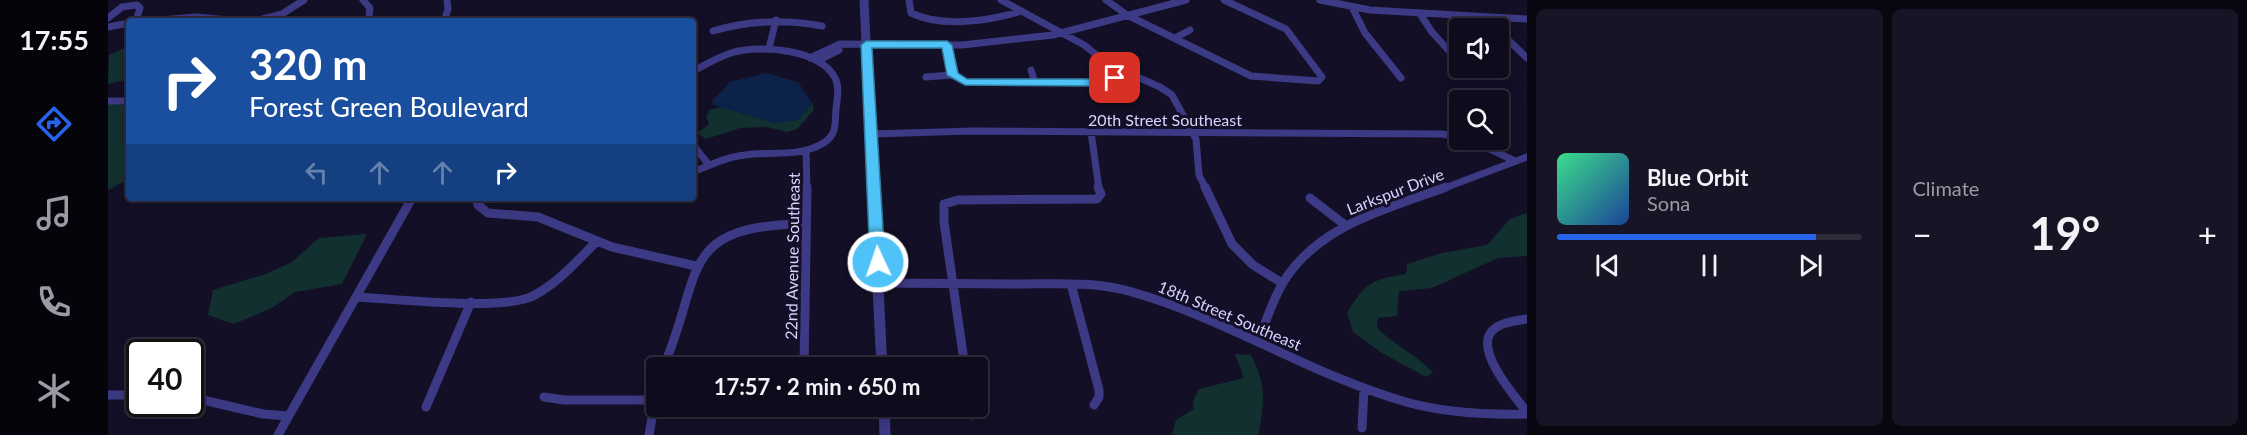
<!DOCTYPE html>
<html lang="en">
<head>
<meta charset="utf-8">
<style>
  body { margin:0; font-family:Lato,sans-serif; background:#171425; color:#f1f3f6; height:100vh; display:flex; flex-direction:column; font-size:22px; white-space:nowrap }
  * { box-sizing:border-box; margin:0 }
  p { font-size:20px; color:#9b9ba3 }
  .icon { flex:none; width:33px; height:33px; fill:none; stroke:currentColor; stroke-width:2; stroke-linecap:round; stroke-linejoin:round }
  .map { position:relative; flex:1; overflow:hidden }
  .side { display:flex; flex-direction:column; gap:9px; padding:9px; background:#08060f; width:720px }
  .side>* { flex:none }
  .banner { position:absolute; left:18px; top:18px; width:570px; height:183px; border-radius:6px; box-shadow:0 3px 15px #0003,0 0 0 2px #2e2b3b; background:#1a4fa0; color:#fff; overflow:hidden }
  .controls { position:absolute; left:1341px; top:18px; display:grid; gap:12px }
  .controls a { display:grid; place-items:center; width:60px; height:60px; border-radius:6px; background:#0e0b1c; box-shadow:0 3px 15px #0003,0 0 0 2px #2e2b3b; font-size:30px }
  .speed { position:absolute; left:18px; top:339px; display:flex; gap:12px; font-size:30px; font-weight:700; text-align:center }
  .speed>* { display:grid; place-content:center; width:78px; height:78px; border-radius:50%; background:#0e0b1c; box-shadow:0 3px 15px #0003,0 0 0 2px #2e2b3b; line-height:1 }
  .speed .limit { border:3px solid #111; border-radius:9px; background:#fff; color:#111 }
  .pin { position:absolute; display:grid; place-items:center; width:51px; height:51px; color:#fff; margin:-26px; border-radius:12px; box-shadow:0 3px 9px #0006 }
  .me { position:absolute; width:66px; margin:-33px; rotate:357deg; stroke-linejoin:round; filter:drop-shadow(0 0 4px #0008) }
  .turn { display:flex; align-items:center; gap:21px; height:126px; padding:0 24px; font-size:27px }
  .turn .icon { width:78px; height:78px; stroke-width:2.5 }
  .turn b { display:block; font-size:42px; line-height:51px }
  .lanes { display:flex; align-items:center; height:57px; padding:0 24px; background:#0003; justify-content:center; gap:30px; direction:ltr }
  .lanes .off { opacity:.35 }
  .big { font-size:45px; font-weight:700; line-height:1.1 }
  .side .tile { flex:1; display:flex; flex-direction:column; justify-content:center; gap:9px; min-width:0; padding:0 21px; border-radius:9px; background:#171425 }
  .song { display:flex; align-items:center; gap:18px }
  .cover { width:72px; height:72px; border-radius:9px; background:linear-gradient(135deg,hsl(150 70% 55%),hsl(220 70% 35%)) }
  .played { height:6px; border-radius:3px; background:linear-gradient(90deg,#2563eb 85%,#2e2b3b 85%) }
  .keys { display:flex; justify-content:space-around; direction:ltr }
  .heat { display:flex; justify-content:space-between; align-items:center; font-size:33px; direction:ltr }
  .side .tiles { flex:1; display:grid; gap:9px; grid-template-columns:repeat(2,1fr) }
  .trip { position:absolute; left:538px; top:357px; width:342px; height:60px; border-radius:6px; background:#0e0b1c; box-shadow:0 3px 15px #0003,0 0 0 2px #2e2b3b; font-weight:700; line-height:60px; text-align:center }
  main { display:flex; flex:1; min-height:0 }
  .tabs { display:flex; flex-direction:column; width:108px; justify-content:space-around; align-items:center; background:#06040b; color:#9b9ba3 }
  .tabs .icon { width:42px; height:42px }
  .tabs .on { color:#2563eb }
  .tabs b { font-size:27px; color:#f1f3f6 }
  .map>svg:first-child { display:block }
</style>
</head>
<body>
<main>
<nav class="tabs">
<b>17:55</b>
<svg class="icon on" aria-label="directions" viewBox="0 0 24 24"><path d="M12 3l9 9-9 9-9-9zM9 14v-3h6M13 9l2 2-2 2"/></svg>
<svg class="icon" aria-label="music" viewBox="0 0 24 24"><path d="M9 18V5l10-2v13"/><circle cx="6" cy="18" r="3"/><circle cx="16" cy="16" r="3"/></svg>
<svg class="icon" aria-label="phone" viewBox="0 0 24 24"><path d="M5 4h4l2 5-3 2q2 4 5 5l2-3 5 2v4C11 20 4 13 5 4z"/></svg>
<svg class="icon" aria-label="climate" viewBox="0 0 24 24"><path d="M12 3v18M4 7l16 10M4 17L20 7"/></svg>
</nav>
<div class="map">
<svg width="1419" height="435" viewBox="0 0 1419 435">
  <rect width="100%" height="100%" fill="#130f26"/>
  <path fill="#12302f" d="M21,46V79L0,84L1,55Z
    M704,103L706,110L689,129L679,132L659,127L632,128L598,139L589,133L601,124L598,117L601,110L613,107L667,123L690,120Z
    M0,104L21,105V179L0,190Z
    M1419,213V256L1390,258L1324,288L1291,291L1289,316L1270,318L1269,328C1286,345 1309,355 1325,373L1318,377L1274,353L1245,332L1239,313C1257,283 1264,279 1298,274L1299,264L1334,253L1379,245L1402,219Z
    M259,234L234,284L187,292L164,308L126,324L100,315L105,290L158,274L184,262L211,238Z
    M1127,354L1143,355C1160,388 1155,401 1151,435H1064L1068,420L1086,409L1085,401L1091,389L1136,378Z"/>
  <path fill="#0c2248" d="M658,73L690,82L704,103L690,120L667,123L605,105L604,101L622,82Z"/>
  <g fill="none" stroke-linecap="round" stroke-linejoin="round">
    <path stroke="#3d3a85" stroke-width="7" d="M255,0L262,8L261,17
      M801,0L803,13C834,28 882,21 914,11
      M893,0L976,45L1000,64L1052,87L1064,95L1088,139L1091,175L1098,189
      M998,0L1019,15L1143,76L1210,81L1214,77L1178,29L1116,0
      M1212,0L1262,10L1419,19
      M1244,7L1257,33L1293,78
      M1312,14L1324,32L1352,63
      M0,18L14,7L29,5L32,8L28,21
      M40,21L88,17L132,21
      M146,21L174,14L196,0
      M336,21L340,9L339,0
      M0,27L21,23
      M1390,30L1419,58
      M605,31C642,20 676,19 714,26
      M1067,38L1082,30
      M839,44L844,75L857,82H990L1004,80L1015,72
      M661,48L668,20
      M702,58L732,44L854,45L945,35L1078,0
      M709,61L731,50
      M1355,68L1362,75
      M923,70L927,82
      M585,71C599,64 612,56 626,52C654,45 712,49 727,78C732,87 729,99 728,109C727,122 729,134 717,142C693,158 663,151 637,155C619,157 602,165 585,172
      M818,77L844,75
      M0,101H21
      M983,132L991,189
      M763,134L864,131L1334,134L1352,137
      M1363,140L1407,161
      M585,145L601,165
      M698,151L699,189
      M1334,189L1419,157"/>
    <path stroke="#3d3a85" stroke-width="9" d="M1097,187L1124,244L1145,265L1174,283
      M369,198L370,205L380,213L430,217L504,247L588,266
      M1202,198L1237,225
      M771,283C816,283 862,284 907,284C946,284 986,281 1024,292C1119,319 1203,375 1298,402C1337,413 1378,415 1419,414
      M963,284L991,390V397L986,405
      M249,297C287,299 395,311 425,296C450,283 468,262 488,242
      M1419,319C1407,321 1393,322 1384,331C1366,350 1407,397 1419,412
      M1150,342C1159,319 1166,295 1180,275C1217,223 1282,208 1338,187
      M555,368C596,274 568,225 698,224
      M696,368L699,187
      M857,368L836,222V204L850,200L989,199L993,194L990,187
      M0,395H32
      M82,397L155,414L180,416
      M436,397L456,400H549
      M862,406L864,415
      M318,407L363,302
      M1254,428L1256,389
      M170,435L304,198
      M541,435L549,390"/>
    <path stroke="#3d3a85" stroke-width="9" d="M756,0L765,189"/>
    <path stroke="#3d3a85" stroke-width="11" d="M765,187L774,368
      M776,406L777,435"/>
  </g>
  <path fill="#4fc3f7" stroke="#337fa1" stroke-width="1.5" d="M839,41L844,45L850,73L859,79H987L1007,75L1012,78L1011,81L987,86L857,85L839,75L834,48H764L777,262L775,266H765L762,262L753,45L758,41Z"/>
  <g text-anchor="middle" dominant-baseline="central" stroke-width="6" stroke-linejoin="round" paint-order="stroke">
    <g font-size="16" fill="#d9d4ff" stroke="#130f26">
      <text x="1057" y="119">20th Street Southeast</text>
      <text transform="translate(1287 191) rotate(-21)">Larkspur Drive</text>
      <text transform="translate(684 256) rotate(-89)">22nd Avenue Southeast</text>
      <text transform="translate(1122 315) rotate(23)">18th Street Southeast</text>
    </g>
  </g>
</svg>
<div class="controls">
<a><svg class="icon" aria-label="sound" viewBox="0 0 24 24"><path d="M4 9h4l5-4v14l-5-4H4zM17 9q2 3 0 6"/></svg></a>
<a><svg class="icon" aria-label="search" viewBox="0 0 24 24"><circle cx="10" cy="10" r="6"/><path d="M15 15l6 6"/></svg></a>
</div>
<div class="speed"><div class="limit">40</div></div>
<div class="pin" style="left:1007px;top:78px;background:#d93025"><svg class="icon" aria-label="arrive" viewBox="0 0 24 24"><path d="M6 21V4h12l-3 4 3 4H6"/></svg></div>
<svg class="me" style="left:770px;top:262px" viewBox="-20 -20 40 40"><circle r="17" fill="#4fc3f7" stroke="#fff" stroke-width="3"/><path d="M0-11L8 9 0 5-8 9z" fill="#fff"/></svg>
<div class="trip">17:57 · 2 min · 650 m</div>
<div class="banner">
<div class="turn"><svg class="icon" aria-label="right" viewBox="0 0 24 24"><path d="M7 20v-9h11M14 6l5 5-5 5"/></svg><div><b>320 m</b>Forest Green Boulevard</div></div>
<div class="lanes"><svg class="icon off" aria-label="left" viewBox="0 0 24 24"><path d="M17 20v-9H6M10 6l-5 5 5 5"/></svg><svg class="icon off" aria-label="ahead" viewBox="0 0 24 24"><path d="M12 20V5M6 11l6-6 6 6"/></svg><svg class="icon off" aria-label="ahead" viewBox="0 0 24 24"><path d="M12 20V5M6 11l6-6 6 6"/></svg><svg class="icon" aria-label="right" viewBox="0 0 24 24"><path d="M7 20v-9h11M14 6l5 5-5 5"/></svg></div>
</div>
</div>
<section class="side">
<div class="tiles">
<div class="tile">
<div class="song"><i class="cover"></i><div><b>Blue Orbit</b><p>Sona</p></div></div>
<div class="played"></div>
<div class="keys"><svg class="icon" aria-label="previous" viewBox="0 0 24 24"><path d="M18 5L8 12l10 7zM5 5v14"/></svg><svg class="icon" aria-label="pause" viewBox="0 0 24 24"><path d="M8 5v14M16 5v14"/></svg><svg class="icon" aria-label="next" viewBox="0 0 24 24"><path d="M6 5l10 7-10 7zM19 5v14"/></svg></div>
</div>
<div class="tile"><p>Climate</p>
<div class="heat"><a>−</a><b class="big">19°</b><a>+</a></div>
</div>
</div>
</section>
</main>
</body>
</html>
